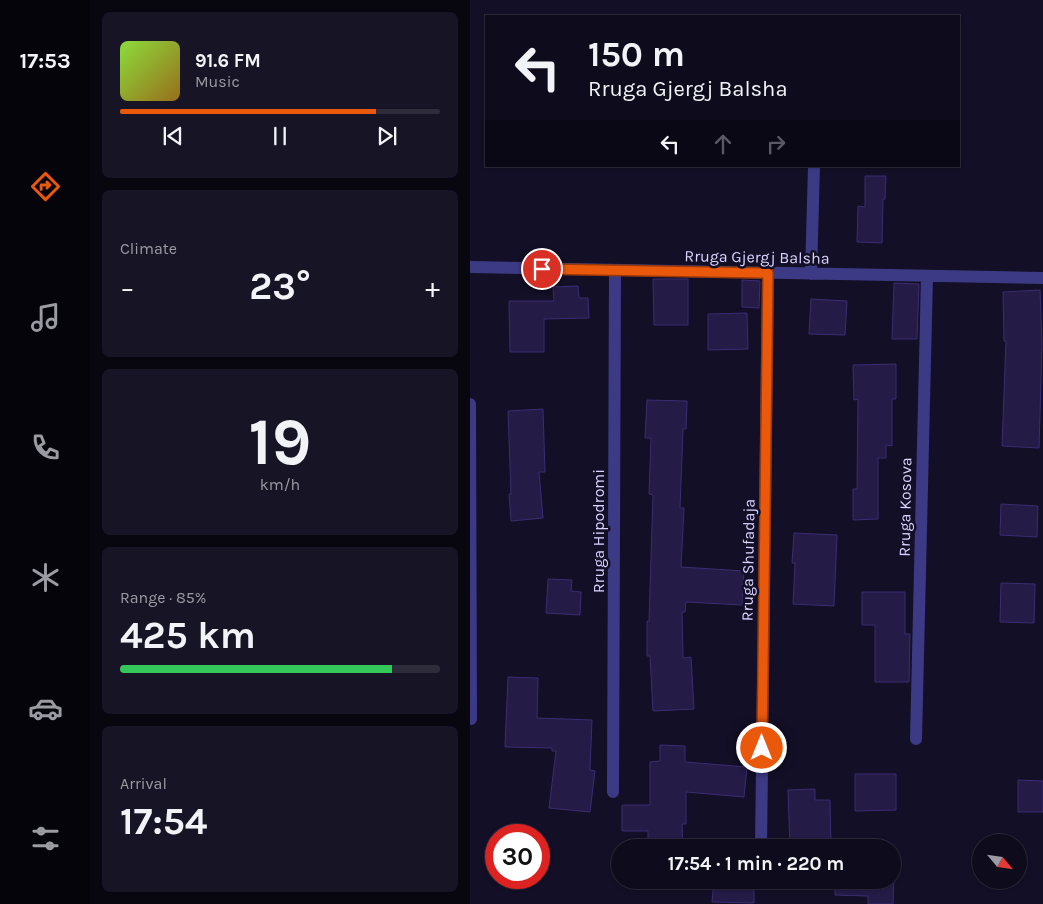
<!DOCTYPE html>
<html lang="en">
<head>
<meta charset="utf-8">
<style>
  body { margin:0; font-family:Karla,sans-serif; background:#171425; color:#f1f3f6; height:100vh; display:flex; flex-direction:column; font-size:19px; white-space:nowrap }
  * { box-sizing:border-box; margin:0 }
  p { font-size:16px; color:#9b9ba3 }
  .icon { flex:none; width:28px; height:28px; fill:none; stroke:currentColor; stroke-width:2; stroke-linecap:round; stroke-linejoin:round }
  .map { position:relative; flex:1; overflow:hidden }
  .panel { display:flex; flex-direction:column; gap:12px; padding:12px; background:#08060f; width:380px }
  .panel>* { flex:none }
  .top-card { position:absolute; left:15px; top:15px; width:475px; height:152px; border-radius:0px; box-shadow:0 1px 4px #0004,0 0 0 1px #2e2b3b; background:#0e0b1c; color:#f1f3f6; overflow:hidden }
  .needle { width:32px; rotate:119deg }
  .buttons { position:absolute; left:502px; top:834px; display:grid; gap:10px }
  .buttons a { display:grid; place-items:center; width:55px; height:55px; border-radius:50%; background:#0e0b1c; box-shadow:0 1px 4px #0004,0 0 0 1px #2e2b3b; font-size:25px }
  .speed { position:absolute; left:15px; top:824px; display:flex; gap:10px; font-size:25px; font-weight:700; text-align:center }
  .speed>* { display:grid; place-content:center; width:65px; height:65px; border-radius:50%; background:#0e0b1c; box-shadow:0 1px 4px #0004,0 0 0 1px #2e2b3b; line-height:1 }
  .speed .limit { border:8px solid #d22; background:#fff; color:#111 }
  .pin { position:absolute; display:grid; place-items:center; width:42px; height:42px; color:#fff; margin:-21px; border:2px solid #fff; border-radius:50%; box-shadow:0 1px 5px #0007 }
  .me { position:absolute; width:55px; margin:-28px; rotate:0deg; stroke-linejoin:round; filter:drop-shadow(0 0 4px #0008) }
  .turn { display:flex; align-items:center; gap:18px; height:105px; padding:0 20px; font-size:22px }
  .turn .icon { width:65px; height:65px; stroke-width:2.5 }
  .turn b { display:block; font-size:35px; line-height:42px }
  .lanes { display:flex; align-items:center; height:48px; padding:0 20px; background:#0003; justify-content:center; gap:25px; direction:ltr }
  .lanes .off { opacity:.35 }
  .big { font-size:38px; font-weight:700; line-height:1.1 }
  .panel .widget { flex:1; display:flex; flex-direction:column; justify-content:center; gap:8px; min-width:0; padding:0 18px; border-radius:8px; background:#171425 }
  .panel .dial { align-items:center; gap:0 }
  .dial b { font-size:65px; line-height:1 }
  .song { display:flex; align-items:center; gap:15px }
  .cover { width:60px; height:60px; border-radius:8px; background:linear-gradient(135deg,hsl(90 70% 55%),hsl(40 70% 35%)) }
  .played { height:5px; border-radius:2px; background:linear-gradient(90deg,#ea580c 80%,#2e2b3b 80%) }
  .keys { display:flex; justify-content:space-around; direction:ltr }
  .heat { display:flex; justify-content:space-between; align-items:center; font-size:28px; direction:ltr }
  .charge { height:8px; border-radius:4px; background:linear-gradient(90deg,#34c759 85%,#2e2b3b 0) }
  .trip { position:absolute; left:141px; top:839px; width:290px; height:50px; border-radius:25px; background:#0e0b1c; box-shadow:0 1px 4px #0004,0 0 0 1px #2e2b3b; font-weight:700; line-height:50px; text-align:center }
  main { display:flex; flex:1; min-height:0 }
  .dock { display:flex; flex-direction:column; width:90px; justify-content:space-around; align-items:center; background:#06040b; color:#9b9ba3 }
  .dock .icon { width:35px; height:35px }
  .dock .selected { color:#ea580c }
  .dock b { font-size:22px; color:#f1f3f6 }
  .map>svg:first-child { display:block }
</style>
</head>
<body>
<main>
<nav class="dock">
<b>17:53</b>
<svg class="icon selected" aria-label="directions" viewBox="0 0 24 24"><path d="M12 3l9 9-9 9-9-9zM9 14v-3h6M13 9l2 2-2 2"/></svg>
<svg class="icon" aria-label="music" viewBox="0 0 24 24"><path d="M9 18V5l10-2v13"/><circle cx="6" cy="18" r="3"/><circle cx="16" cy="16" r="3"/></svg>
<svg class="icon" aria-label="phone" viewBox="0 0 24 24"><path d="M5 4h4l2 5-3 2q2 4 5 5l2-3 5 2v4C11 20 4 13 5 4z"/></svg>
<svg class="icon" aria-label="climate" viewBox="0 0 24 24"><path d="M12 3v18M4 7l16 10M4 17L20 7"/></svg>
<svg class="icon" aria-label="car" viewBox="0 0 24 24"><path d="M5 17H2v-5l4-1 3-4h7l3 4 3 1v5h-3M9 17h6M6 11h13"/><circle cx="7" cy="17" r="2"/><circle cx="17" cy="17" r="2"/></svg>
<svg class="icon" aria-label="filters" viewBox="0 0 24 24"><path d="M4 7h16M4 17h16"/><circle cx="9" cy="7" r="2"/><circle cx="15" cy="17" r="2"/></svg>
</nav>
<section class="panel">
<div class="widget">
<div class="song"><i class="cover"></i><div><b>91.6 FM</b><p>Music</p></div></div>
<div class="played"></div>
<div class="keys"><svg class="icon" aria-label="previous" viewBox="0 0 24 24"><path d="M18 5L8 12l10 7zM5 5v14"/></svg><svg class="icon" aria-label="pause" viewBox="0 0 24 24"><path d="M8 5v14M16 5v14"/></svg><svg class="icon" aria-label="next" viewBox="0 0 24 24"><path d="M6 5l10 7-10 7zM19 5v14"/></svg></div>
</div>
<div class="widget"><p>Climate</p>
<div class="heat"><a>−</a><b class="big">23°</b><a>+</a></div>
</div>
<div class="widget dial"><b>19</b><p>km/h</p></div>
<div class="widget"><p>Range · 85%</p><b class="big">425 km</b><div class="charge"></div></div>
<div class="widget"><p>Arrival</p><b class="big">17:54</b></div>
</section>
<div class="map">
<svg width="573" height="904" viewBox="0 0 573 904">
  <rect width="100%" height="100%" fill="#130f26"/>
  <path fill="#241b47" stroke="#3b2d73" d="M395,176H416L415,199H413L412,243L387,242L388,206L395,207Z
    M183,279H218V325H184Z
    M272,280L290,281L289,308L272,307Z
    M424,283L449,284L447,339H422Z
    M108,286L109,298H118L119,318L74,319V352H40L39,301H84L83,287Z
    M570,290L572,344L569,448L532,446L536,341H534L533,292Z
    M341,299L377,301L375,335L339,334Z
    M277,313L278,349L238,350V314Z
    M426,364V399H422V446L416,445V458H408V519L383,520V489H387L388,399L384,400L383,365Z
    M177,400L217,401L216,429H213L210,508H214L211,567L274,571L272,605L216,602L215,612H212L213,658L221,657L224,709L183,711L180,656H177V621H179L183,495L179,494L181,438H175Z
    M73,409L75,472H69L73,518L41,521L39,494H41L38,411Z
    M531,504L568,506L567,537L530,535Z
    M324,533L367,535L364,606L323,604L325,563H322Z
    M78,579L102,580L101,591L111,592L110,615L76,613Z
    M531,583L565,584L564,623L530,622Z
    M392,592H435V634H440L439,682H405V625H392Z
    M38,677L68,678L67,718L122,720L120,770L125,771L120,812L79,808L86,751H82V748L35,747Z
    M190,745L215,746V762L277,767L274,797L216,792V824H212L213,848H178V831H152V805H180V762L190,761Z
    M385,774H426V810L385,811Z
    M548,780L573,781V812H548Z
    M345,789V800H360L361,848H320L318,790Z
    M244,880H284V903L242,902Z
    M365,880H424L423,904H398V896L365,895Z"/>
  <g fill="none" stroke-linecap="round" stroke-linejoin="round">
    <path stroke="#3d3a85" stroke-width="12" d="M0,267L573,278
      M341,274L344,166
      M0,404L1,719
      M446,739L457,276
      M143,792L145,270
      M291,848L298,273"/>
  </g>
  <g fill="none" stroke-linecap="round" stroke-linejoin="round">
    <g stroke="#983908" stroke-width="12">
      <path id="route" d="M72,269L298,273L292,748"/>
    </g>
    <use href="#route" stroke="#ea580c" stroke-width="9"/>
  </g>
  <g text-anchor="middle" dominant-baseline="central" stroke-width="5" stroke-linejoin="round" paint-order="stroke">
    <g font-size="16" fill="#d9d4ff" stroke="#130f26">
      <text transform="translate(287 257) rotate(1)">Rruga Gjergj Balsha</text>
      <text transform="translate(435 507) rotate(-89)">Rruga Kosova</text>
      <text transform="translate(128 531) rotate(-90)">Rruga Hipodromi</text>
      <text transform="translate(278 560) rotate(-89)">Rruga Shufadaja</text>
    </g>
  </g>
</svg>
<div class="buttons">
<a><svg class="needle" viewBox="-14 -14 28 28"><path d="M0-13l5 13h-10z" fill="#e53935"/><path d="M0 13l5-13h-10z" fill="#9b9ba3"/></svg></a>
</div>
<div class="speed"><div class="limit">30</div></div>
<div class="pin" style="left:72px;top:269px;background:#d93025"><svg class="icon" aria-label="arrive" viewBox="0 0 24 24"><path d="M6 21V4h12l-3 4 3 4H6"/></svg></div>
<svg class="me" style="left:292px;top:748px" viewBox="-20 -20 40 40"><circle r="17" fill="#ea580c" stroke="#fff" stroke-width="3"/><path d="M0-11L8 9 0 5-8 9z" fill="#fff"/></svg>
<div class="trip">17:54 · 1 min · 220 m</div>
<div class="top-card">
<div class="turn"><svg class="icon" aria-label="left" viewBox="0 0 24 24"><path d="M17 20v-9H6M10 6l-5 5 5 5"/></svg><div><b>150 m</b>Rruga Gjergj Balsha</div></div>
<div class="lanes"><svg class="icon" aria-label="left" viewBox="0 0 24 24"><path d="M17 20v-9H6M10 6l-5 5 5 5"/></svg><svg class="icon off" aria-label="ahead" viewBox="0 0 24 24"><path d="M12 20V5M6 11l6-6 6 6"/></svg><svg class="icon off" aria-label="right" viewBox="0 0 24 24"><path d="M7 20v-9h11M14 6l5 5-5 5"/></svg></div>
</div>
</div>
</main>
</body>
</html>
